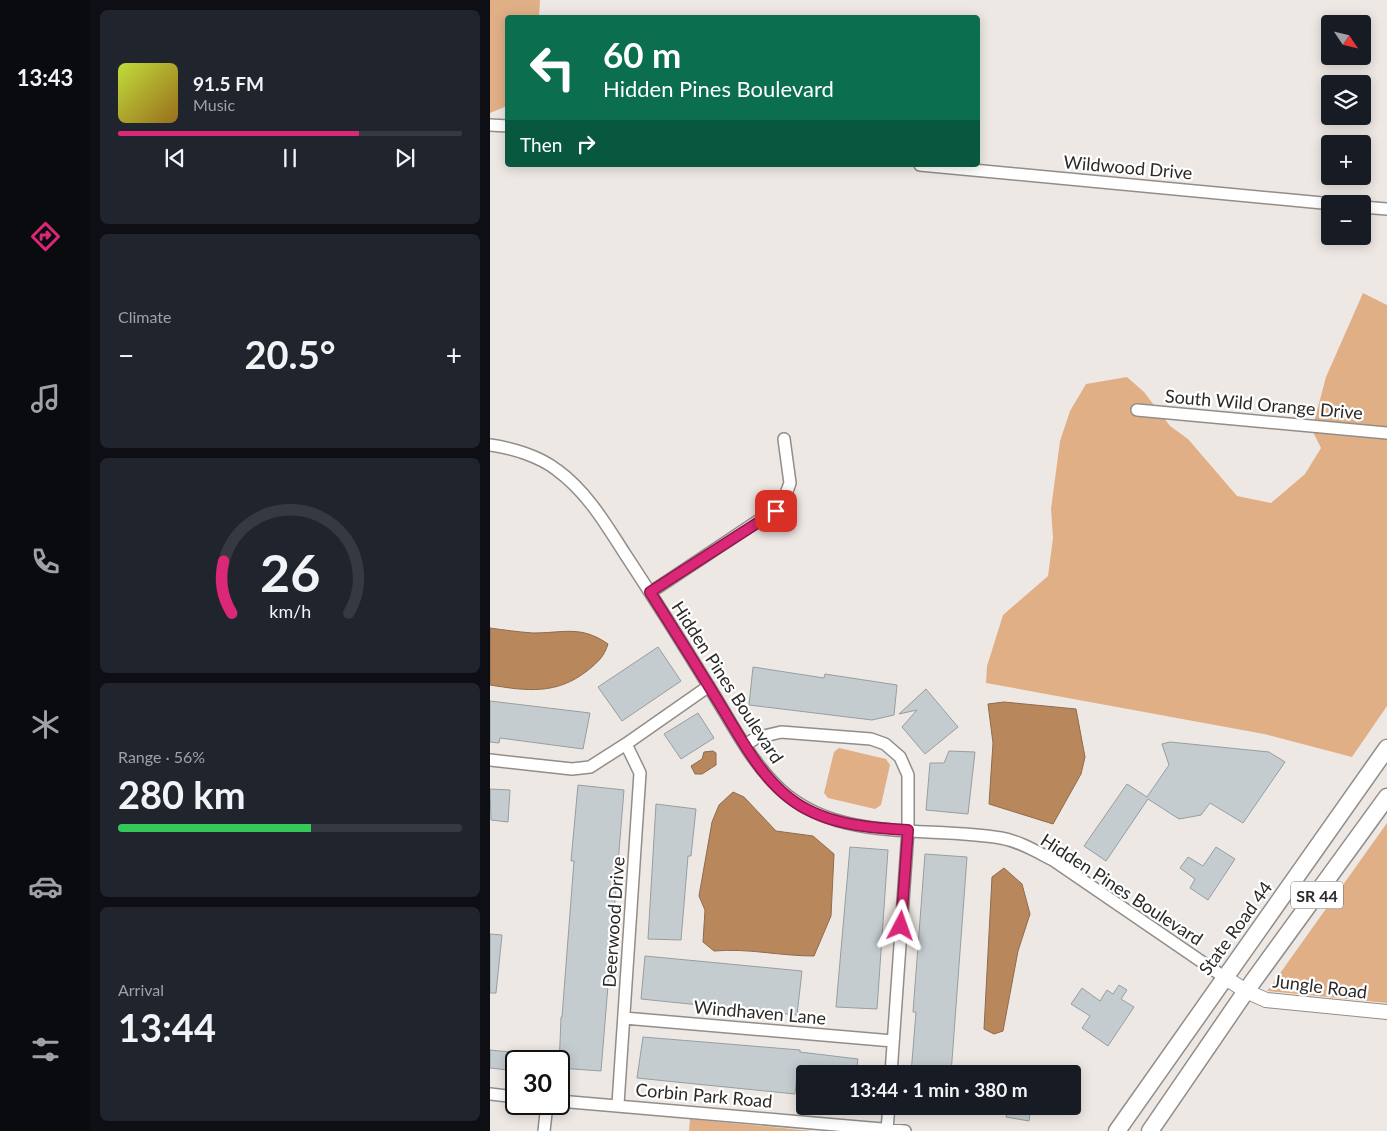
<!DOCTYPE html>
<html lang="en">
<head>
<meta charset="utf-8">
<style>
  body { margin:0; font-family:Lato,sans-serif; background:#20242c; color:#f1f3f6; height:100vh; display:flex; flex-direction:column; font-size:19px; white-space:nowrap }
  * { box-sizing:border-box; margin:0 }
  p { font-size:16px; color:#9ea1a6 }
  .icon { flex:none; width:28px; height:28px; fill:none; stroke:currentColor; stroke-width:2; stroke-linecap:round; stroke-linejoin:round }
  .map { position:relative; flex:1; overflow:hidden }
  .panel { display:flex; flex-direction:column; gap:10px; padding:10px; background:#0d0f14; width:400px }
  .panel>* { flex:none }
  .guide { position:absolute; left:15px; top:15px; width:475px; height:152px; border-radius:5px; box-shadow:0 2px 12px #0003; background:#0b6e4f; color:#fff; overflow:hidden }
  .needle { width:32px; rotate:125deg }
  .controls { position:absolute; left:831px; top:15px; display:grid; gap:10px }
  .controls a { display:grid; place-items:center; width:50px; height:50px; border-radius:5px; background:#171b24; box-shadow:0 2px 12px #0003; font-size:25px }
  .speed { position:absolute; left:15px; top:1050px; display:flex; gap:10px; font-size:25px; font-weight:700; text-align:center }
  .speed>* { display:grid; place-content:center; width:65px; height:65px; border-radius:50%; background:#171b24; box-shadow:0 2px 12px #0003; line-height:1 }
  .speed .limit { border:2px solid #111; border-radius:8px; background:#fff; color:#111 }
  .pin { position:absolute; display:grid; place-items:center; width:42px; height:42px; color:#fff; margin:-21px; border-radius:10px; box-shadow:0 2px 8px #0006 }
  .me { position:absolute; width:55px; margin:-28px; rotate:4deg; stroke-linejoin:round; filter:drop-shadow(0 0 4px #0008) }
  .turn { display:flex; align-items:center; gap:18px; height:105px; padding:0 15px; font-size:22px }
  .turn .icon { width:65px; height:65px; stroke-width:2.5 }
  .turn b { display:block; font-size:35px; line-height:42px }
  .then { display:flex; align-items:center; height:48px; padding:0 15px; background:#0003; gap:10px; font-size:19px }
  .big { font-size:38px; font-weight:700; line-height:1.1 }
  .panel .card { flex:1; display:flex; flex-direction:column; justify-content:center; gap:8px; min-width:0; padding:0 18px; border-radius:8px; background:#20242c }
  .panel .dial { align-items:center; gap:0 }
  .dial svg { height:130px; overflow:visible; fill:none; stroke:#363941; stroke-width:7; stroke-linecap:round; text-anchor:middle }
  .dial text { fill:#f1f3f6; stroke:none }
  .song { display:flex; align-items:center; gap:15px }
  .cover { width:60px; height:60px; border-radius:8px; background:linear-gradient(135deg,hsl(70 70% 55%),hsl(40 70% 35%)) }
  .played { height:5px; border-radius:2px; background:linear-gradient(90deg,#db2777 70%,#363941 70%) }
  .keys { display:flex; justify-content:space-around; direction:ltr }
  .heat { display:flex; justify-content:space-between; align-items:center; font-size:28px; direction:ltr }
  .charge { height:8px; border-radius:4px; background:linear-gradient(90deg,#34c759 56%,#363941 0) }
  .trip { position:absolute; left:306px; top:1065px; width:285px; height:50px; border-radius:5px; background:#171b24; box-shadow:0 2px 12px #0003; font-weight:700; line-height:50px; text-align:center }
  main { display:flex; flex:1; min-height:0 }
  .menu { display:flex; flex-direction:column; width:90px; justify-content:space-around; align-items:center; background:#090b0e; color:#9ea1a6 }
  .menu .icon { width:35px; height:35px }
  .menu .active { color:#db2777 }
  .menu b { font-size:22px; color:#f1f3f6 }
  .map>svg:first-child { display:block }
</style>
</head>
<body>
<main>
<nav class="menu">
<b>13:43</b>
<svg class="icon active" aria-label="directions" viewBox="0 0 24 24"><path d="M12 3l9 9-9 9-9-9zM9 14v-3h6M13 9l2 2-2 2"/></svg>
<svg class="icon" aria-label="music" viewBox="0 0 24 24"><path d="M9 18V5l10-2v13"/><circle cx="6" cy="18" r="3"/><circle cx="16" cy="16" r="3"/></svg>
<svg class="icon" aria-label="phone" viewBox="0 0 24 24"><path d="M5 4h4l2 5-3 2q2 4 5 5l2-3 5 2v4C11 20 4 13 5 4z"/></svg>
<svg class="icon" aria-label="climate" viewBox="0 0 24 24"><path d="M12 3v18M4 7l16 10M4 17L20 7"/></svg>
<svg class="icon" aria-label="car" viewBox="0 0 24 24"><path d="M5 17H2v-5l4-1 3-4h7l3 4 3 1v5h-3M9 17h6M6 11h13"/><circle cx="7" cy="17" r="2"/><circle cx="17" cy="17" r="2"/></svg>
<svg class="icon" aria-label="filters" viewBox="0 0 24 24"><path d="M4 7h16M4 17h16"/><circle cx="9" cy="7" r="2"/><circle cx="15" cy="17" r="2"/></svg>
</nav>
<section class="panel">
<div class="card">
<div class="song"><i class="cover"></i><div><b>91.5 FM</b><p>Music</p></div></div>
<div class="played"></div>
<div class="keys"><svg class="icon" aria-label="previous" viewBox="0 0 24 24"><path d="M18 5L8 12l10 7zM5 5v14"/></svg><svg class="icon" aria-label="pause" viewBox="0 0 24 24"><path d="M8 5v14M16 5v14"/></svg><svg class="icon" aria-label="next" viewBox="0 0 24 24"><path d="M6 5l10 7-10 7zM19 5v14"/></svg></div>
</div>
<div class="card"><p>Climate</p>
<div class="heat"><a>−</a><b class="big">20.5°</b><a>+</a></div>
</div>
<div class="card dial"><svg viewBox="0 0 100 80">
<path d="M14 69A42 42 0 1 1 86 69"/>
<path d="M14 69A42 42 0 0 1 9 37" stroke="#db2777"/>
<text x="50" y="56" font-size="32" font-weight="700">26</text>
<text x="50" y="72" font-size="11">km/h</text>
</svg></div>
<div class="card"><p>Range · 56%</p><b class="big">280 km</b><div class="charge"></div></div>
<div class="card"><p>Arrival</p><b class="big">13:44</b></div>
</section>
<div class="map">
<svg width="897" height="1131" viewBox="0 0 897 1131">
  <rect width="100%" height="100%" fill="#eee8e4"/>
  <path fill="#e1af86" d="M0,0H50L49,17L18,18L17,106L0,113Z
    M873,293L897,305V706L862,757L774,734L496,683L497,666L513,615L558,576L563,538L561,509L570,441L580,411L596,384L637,377L654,392L680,426L698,439L747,496L781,503L815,474L831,448L822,430L836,377Z
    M349,748L396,759L400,765L391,805L385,809L338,798L334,793L344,752Z
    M897,823V1003L777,991L781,986Z
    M200,1119L322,1131H199Z"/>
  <path fill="#b9875c" stroke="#8f6b4c" d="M0,628C14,630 29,632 43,633C74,633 91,625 118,644C114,657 108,662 97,671C66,695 37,691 0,685Z
    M514,702L586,709L595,757L591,774L563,824L499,804L503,743L498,704Z
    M223,751L226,753V765L212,774H205L201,766L212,759L214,752Z
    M243,792L254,797L286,831L323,836L344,854L341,916L324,956C290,956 258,948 224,951L213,942L215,910L209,896L222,822L229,805Z
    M514,868L532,884L540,914L528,951L513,1031L504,1034L494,1029L502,877Z"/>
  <path fill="#c5cccf" stroke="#979ea0" d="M168,647L191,681L132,721L108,687Z
    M263,667L334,678L335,674L407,685L404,715L382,720L259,705Z
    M436,689L468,727L435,754L412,727L427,710L409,714Z
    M0,701L100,713L93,749L10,738L9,743L0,742Z
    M208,713L224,738L191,759L174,734Z
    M680,742L779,752L795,762L753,823L720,803L711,815L689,819L658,799L616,861L594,846L637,784L657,797L679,765L672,744Z
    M459,751L485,752L478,814L436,810L440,763H454Z
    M88,785L134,790L111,1071L69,1068L71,1017H72L84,861H81Z
    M0,789L20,790L18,822L1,820Z
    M166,804L206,809L201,856H198L191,940L158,939Z
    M360,847L398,850L387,1009L346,1007Z
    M726,847L745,859L718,900L700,888L705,879L690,868L698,857L713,866Z
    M435,854L477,857L461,1074H421L426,1012H423Z
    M0,934L12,935L6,993H0Z
    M155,956L312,971L307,1015L151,999Z
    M629,985L637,990L631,999L644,1007L618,1046L592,1028L600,1016L581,1004L592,988L610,1001L617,990L623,994Z
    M153,1037L310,1050V1052L368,1059L366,1074H307L305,1094L147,1078Z
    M0,1050L49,1055V1061H26V1071L0,1068Z
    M518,1106H541L539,1121L516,1117Z"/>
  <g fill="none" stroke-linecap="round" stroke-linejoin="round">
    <g stroke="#928d88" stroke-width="14">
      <path id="minor" d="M0,125L18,126
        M430,165L843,204
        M872,207L897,209
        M647,410L897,433
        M0,445C22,448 49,456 67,470C97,492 115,523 135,554C166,601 196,649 226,698C243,726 260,758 283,782C341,845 435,825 511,838C529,841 547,852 563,860L734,977
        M161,592L292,505L300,483L294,439
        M255,745L266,738L291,732L381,739L395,744L410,757L418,775V830L401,1074
        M0,760L82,769L100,767L136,744L219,686
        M134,1018L403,1041
        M0,1094L26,1097
        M69,1101L415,1131
        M128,1104L150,773L136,744
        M397,1129L399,1106
        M54,1131L57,1104"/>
    </g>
    <g stroke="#928d88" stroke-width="16">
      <path id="tertiary" d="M734,977L756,991L776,1000L897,1012"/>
    </g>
    <g stroke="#928d88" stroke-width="19">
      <path id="primary" d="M627,1131L897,748
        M660,1131L756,991L897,797"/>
    </g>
    <use href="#minor" stroke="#fff" stroke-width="11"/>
    <use href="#tertiary" stroke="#fff" stroke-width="14"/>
    <use href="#primary" stroke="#fff" stroke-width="16"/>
  </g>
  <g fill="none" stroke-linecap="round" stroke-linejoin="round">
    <g stroke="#8e194d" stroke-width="12">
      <path id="route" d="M286,511L160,592C184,630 208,668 231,706C250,737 269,774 298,797C331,824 377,828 418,830L411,926"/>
    </g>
    <use href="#route" stroke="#db2777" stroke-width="9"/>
  </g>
  <g text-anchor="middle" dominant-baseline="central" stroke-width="4.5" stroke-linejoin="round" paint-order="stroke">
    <rect fill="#fff" stroke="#6b6a68" stroke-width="1" x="801" y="881.5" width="52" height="27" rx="4"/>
    <g font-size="16" font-weight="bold" fill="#2c2a28">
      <text x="827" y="895">SR 44</text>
    </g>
    <g font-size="18" fill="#2c2a28" stroke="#fff">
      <text transform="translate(638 167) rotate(5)">Wildwood Drive</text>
      <text transform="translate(774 404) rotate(5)">South Wild Orange Drive</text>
      <text transform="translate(238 682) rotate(57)">Hidden Pines Boulevard</text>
      <text transform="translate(632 889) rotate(33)">Hidden Pines Boulevard</text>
      <text transform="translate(123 922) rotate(-86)">Deerwood Drive</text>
      <text transform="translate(745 928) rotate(-54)">State Road 44</text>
      <text transform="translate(830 986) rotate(7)">Jungle Road</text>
      <text transform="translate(270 1012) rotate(5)">Windhaven Lane</text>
      <text transform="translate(214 1095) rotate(5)">Corbin Park Road</text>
    </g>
  </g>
</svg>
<div class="controls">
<a><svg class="needle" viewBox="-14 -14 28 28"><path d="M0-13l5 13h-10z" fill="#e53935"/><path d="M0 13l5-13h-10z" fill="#9ea1a6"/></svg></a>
<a><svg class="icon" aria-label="layers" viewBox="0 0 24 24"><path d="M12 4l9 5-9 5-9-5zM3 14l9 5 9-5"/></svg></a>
<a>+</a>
<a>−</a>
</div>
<div class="speed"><div class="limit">30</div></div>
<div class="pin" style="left:286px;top:511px;background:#d93025"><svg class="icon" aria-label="arrive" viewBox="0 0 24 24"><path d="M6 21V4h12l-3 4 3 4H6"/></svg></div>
<svg class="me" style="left:411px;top:926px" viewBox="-20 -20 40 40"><path d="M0-17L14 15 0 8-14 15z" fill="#db2777" stroke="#fff" stroke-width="4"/></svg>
<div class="trip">13:44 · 1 min · 380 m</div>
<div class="guide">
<div class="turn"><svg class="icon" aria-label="left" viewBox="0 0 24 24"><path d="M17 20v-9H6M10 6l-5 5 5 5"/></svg><div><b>60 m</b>Hidden Pines Boulevard</div></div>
<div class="then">Then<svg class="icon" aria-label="right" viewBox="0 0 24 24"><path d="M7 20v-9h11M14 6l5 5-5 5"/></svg></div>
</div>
</div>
</main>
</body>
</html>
